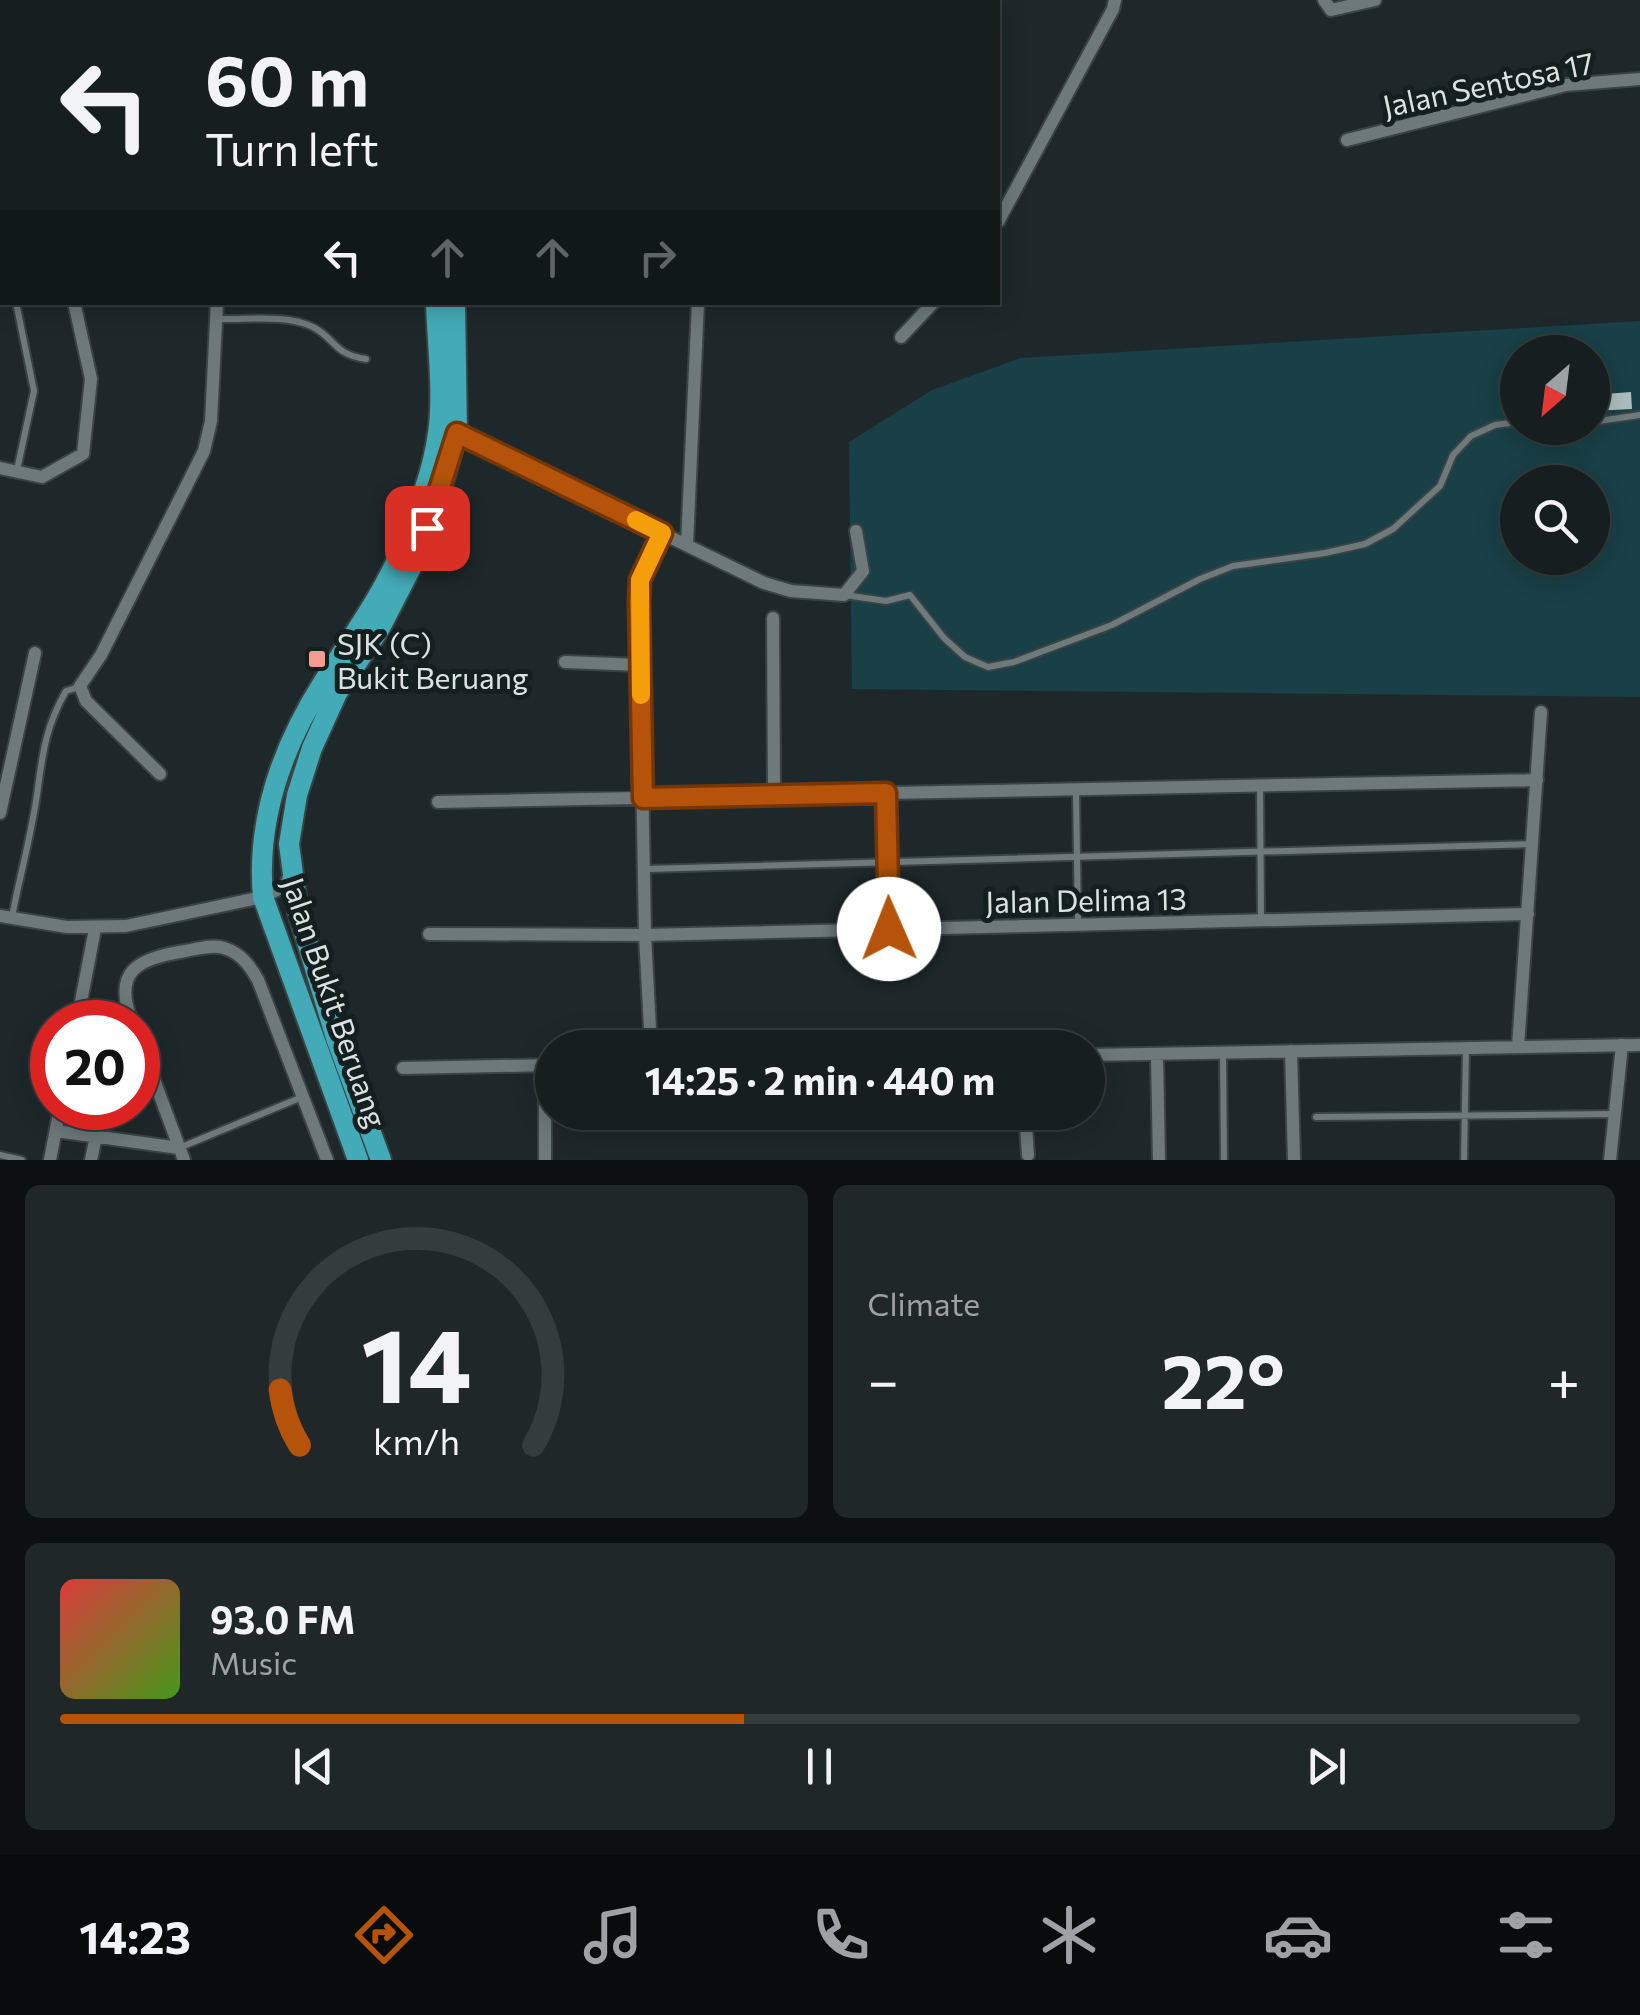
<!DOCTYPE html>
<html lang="en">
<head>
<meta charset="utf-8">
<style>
  body { margin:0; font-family:Commissioner,sans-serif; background:#1f2729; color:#f1f3f6; height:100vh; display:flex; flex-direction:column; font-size:38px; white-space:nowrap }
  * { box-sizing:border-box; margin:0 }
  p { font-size:32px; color:#9ea2a5 }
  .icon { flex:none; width:55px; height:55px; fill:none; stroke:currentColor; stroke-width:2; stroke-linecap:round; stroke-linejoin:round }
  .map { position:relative; height:1160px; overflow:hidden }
  .details { display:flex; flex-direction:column; gap:25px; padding:25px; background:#0c1012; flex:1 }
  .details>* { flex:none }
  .guide { position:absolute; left:0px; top:0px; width:1000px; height:305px; box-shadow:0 5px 25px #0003,0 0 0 2px #353c3e; background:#161e20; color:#f1f3f6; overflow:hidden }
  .needle { width:65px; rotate:208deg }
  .fabs { position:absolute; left:1500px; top:335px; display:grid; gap:20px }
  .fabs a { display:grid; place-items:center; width:110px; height:110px; border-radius:50%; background:#161e20; box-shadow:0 5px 25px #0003,0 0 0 2px #353c3e; font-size:50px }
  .speed { position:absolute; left:30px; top:1000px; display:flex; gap:20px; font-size:50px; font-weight:700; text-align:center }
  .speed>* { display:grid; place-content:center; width:130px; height:130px; border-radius:50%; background:#161e20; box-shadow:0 5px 25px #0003,0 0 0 2px #353c3e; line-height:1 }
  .speed .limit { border:15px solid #d22; background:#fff; color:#111 }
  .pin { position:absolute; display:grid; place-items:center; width:85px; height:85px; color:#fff; margin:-42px; border-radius:20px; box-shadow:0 5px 15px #0006 }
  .me { position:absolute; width:110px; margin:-55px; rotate:359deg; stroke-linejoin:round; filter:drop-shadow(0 0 8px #0008) }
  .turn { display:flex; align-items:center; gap:35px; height:210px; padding:0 40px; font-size:45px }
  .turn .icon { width:130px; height:130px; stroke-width:2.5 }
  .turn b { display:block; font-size:70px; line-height:85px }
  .lanes { display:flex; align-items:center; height:95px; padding:0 40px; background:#0003; justify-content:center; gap:50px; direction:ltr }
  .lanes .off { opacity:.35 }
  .big { font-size:75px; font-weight:700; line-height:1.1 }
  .details .widget { flex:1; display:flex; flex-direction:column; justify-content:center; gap:15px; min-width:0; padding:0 35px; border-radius:15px; background:#1f2729 }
  .details .dial { align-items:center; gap:0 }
  .dial svg { height:260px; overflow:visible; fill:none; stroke:#353c3e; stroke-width:7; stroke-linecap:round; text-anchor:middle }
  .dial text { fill:#f1f3f6; stroke:none }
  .song { display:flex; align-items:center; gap:30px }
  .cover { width:120px; height:120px; border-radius:15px; background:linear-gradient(135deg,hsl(0 70% 55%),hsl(100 70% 35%)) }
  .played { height:10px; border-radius:5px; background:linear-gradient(90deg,#b45309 45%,#353c3e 45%) }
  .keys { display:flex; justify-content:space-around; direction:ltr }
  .heat { display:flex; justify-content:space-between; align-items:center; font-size:55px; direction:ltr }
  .details .tiles { flex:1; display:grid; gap:25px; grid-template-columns:1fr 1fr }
  .widget:last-child { grid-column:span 2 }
  .trip { position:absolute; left:535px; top:1030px; width:570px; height:100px; border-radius:50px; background:#161e20; box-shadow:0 5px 25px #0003,0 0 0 2px #353c3e; font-weight:700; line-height:100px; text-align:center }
  .tab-bar { display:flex; height:160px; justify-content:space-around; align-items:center; background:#090c0d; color:#9ea2a5 }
  .tab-bar .icon { width:70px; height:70px }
  .tab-bar .selected { color:#b45309 }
  .tab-bar b { font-size:45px; color:#f1f3f6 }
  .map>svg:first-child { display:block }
</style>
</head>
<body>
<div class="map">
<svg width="1640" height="1160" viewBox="0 0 1640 1160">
  <rect width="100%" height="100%" fill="#1e282a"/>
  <path fill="#184046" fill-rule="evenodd" d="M1640,321V697L852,689L849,442L932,390L1021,358ZM1518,352H1592V428H1518ZM1518,482H1592V558H1518Z"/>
  <path fill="#afbdbf" d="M1631,392L1632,409L1592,411V395Z"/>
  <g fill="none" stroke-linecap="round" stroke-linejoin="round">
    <g stroke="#3a4344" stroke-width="10">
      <path id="lane" d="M47,0L48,2
        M0,28L2,32
        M0,255L2,254
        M16,302L34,391L17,470
        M218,319C247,320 286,314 313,327C336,339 333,354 366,359
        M1592,422L1640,415
        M845,595L886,601L910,595L944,638L965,657L988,667L1014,662L1112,625L1200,579L1233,566L1325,553L1365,544L1393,529L1440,486L1453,455L1471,436L1495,425L1518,422
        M1260,786L1261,919
        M1076,791L1078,923
        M886,795L889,928
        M646,869L1532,844
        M12,917C20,874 33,830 38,787C43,750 47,724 66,691L79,687
        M1223,1052L1224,1160
        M1316,1117L1614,1114
        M179,1148L302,1097
        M0,1155L22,1160
        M1464,1160L1466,1048"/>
    </g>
    <g stroke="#3a4344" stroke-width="16">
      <path id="street" d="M686,0V2
        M847,0L848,2
        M1324,0L1331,10L1375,0
        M1347,140L1566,85L1640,79
        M998,222L1113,9L1115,0
        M901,337L934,302
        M457,433L764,583L791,591L844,595L863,571L856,531
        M0,468L42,477L83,454L91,379L74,302
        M687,544L698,302
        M773,618L774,795
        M565,662L640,665
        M160,774L86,701L80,686L101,655L204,451L211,421L217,302
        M438,802L1537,780
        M0,813L35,653
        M0,916L67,927L126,926L263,897L285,886L291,872
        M429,934L645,935L1528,914
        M77,1022L95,929
        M132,1022C112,970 138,959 185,951C197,949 213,944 224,948C241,953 250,966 258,980L327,1160
        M138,1037L184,1160
        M1518,1047L1541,712
        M651,1048L645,935L639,601L640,580L661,533
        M1291,1051L1294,1160
        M1157,1054L1159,1160
        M1088,1055L1640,1045
        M545,1065V1160
        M403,1068L552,1065
        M1025,1112L1028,1155
        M56,1131L179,1148
        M50,1160L60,1108
        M91,1160L102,1108
        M1610,1160L1622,1045"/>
    </g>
    <g stroke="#3a4344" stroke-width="24">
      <path id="primary" d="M418,0L419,2
        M437,0L438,2
        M358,1160L263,897C256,819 282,747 324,681C351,638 382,596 402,549C417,512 433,472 438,433C444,396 437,341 436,302
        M381,1160L336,1038L298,912L289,844L297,795L312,748L337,693L380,628L414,562L440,493L457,433L455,302"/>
    </g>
    <use href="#lane" stroke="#6d797b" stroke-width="6"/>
    <use href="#street" stroke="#6d797b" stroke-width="12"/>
    <use href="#primary" stroke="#43abb7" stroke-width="20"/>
  </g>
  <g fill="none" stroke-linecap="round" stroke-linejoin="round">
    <g stroke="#753606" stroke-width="25">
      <path id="route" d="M427,528L457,433L662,533L640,580L639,601L643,798L886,793L889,929"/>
    </g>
    <use href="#route" stroke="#b45309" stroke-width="18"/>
    <path stroke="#f59e0b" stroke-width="18" d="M636,520L662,533L640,580L641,695"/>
  </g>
  <rect fill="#f59c91" stroke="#141f20" stroke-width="4" x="307" y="649" width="20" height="20" rx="5"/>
  <g text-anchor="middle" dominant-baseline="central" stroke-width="10" stroke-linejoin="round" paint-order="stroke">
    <g font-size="30" fill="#dce2e3" stroke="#141f20">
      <text transform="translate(1488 83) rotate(-12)">Jalan Sentosa 17</text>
      <text transform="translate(1086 899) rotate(-1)">Jalan Delima 13</text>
      <text transform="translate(336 1002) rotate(71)">Jalan Bukit Beruang</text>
    </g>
    <g font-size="30" fill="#dce2e3" stroke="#141f20" text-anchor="start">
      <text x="337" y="642">SJK (C)<tspan x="337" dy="34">Bukit Beruang</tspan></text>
    </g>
  </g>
</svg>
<div class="fabs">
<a><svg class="needle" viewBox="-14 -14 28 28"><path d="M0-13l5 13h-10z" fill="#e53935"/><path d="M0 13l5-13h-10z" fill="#9ea2a5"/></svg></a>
<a><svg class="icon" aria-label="search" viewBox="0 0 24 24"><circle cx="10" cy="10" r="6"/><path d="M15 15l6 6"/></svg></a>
</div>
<div class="speed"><div class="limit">20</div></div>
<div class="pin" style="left:427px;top:528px;background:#d93025"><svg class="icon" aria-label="arrive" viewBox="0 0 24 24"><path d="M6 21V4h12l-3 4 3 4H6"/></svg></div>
<svg class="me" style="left:889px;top:929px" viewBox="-20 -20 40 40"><circle r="19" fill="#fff"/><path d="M0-13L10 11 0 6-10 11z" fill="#b45309"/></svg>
<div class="trip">14:25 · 2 min · 440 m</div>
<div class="guide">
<div class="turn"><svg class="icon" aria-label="left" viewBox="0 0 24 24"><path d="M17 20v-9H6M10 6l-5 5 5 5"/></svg><div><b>60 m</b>Turn left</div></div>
<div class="lanes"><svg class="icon" aria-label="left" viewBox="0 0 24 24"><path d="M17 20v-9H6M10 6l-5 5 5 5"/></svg><svg class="icon off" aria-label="ahead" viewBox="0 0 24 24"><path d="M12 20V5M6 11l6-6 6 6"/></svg><svg class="icon off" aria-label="ahead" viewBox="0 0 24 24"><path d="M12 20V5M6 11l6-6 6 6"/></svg><svg class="icon off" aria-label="right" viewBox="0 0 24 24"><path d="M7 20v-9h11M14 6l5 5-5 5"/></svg></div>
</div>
</div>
<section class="details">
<div class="tiles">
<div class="widget dial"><svg viewBox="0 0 100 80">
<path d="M14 69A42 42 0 1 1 86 69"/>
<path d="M14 69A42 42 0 0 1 8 52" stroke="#b45309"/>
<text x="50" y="56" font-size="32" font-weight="700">14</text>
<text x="50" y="72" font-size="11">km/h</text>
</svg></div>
<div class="widget"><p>Climate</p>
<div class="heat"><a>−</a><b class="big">22°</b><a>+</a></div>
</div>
<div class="widget">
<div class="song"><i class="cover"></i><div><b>93.0 FM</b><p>Music</p></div></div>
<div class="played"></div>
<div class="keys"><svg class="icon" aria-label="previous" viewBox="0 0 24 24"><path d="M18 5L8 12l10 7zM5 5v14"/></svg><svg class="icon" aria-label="pause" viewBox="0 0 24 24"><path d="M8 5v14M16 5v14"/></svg><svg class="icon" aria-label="next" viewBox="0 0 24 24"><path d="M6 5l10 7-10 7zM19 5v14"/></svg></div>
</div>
</div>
</section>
<nav class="tab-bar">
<b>14:23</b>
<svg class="icon selected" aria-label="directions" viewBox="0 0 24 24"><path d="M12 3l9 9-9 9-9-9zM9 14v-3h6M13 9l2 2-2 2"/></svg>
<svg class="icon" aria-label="music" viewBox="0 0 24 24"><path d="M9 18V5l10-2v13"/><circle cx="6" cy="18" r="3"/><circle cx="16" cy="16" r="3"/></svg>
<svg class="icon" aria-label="phone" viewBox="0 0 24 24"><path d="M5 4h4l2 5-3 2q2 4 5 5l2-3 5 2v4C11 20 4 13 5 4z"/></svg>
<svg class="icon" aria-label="climate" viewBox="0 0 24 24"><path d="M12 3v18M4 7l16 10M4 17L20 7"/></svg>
<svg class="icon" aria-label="car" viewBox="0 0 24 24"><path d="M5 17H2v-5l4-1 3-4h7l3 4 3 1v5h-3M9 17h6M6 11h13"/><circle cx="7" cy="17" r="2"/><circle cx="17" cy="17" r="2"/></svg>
<svg class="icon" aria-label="filters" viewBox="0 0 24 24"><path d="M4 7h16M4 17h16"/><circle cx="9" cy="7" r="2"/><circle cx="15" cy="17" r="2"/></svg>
</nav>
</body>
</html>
